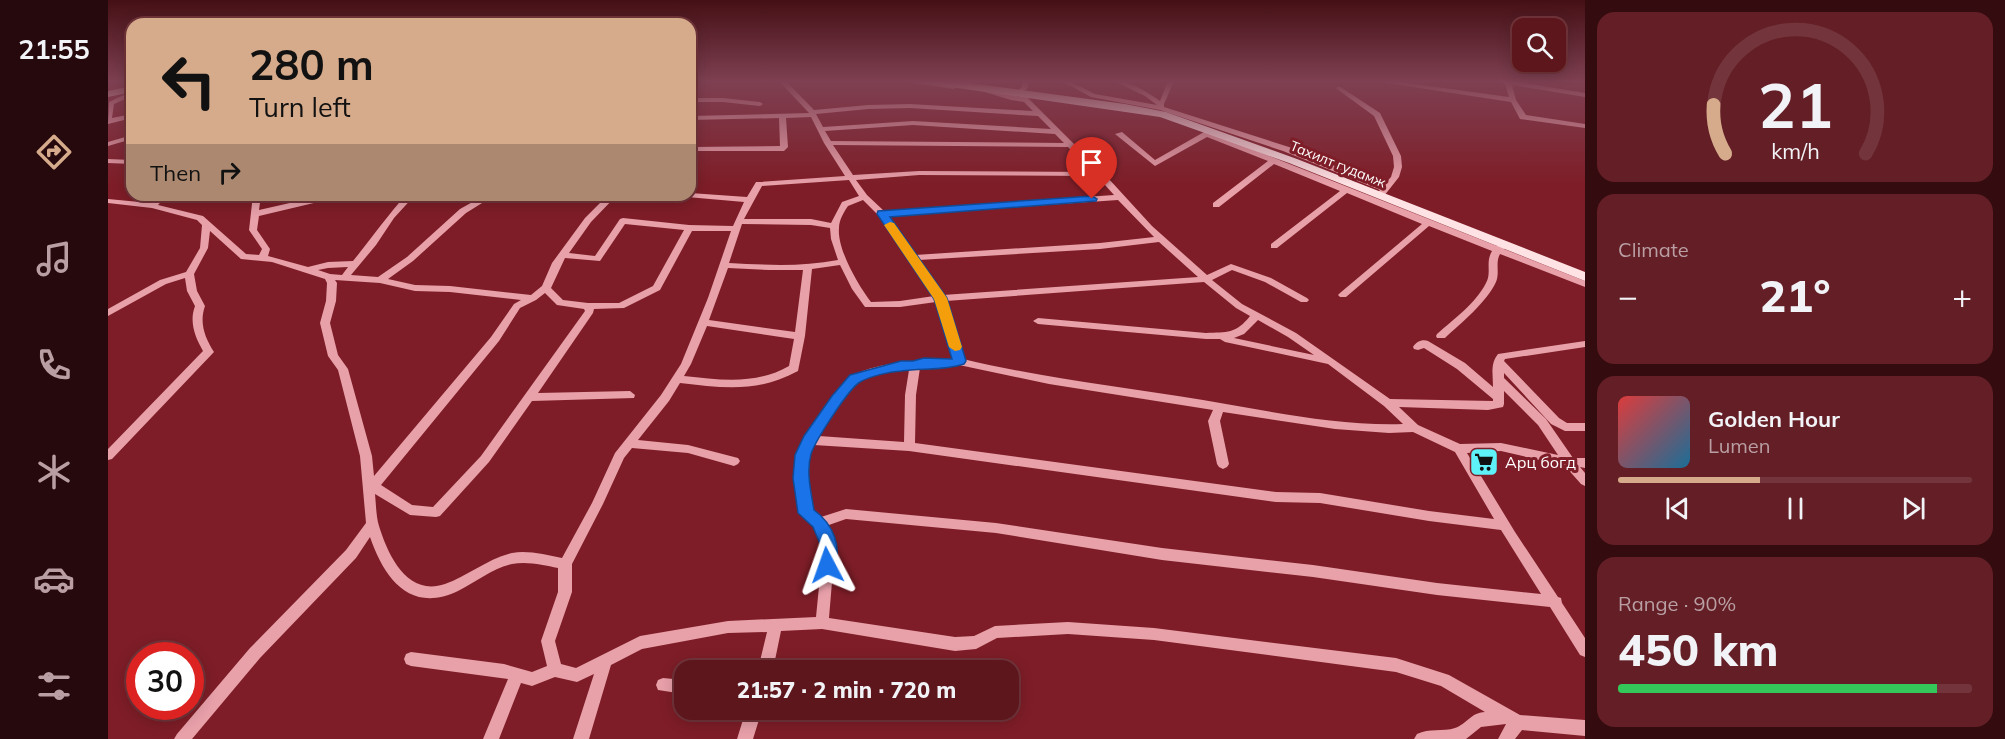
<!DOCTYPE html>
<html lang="en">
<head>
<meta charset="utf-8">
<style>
  body { margin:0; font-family:Mulish,sans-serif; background:#641f26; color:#f1f3f6; height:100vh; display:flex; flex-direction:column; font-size:22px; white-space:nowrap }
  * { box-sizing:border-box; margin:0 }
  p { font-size:20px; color:#b99fa4 }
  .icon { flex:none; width:33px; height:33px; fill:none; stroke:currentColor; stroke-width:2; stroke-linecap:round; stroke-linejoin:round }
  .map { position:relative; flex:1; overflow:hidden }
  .drawer { display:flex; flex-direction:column; gap:12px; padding:12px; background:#340c10; width:420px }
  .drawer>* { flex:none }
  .guide { position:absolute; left:18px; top:18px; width:570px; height:183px; border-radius:18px; box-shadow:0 3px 15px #0003,0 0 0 2px #73353b; background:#d6ab8b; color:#111; overflow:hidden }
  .controls { position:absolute; left:1404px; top:18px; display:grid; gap:12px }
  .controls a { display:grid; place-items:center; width:54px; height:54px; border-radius:12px; background:#5e161d; box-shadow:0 3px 15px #0003,0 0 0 2px #73353b; font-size:30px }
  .speed { position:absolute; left:18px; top:642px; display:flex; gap:12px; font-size:30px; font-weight:700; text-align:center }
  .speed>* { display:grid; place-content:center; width:78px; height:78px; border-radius:50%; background:#5e161d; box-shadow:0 3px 15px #0003,0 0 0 2px #73353b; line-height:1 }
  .speed .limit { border:9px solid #d22; background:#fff; color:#111 }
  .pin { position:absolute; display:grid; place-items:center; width:51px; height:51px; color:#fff; margin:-62px -26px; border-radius:50% 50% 50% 0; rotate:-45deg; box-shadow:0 0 6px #0007 }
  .pin .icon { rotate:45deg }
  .me { position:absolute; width:66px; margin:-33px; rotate:356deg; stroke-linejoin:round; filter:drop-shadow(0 0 4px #0008) }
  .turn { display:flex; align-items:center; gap:21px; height:126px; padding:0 24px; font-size:27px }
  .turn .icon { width:78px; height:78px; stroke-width:2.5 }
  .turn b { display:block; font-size:42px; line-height:51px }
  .then { display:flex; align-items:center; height:57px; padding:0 24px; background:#0003; gap:12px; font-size:22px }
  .big { font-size:45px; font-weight:800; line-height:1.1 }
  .drawer .tile { flex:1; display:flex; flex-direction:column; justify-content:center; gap:9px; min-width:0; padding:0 21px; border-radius:18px; background:#641f26 }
  .drawer .dial { align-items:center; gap:0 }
  .dial svg { height:156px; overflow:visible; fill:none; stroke:#73353b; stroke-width:7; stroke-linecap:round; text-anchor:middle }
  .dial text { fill:#f1f3f6; stroke:none }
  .song { display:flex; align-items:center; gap:18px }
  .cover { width:72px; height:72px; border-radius:9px; background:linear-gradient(135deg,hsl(0 70% 55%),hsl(200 70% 35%)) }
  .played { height:6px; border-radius:3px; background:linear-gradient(90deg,#d6ab8b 40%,#73353b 40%) }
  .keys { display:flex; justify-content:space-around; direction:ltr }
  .heat { display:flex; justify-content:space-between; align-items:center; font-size:33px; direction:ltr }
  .charge { height:9px; border-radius:4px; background:linear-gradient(90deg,#34c759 90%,#73353b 0) }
  .trip { position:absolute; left:566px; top:660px; width:345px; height:60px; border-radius:18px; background:#5e161d; box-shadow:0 3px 15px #0003,0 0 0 2px #73353b; font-weight:800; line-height:60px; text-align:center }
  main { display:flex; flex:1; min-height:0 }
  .menu { display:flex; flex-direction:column; width:108px; justify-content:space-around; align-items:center; background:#26090c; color:#b99fa4 }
  .menu .icon { width:42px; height:42px }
  .menu .current { color:#d6ab8b }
  .menu b { font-size:27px; color:#f1f3f6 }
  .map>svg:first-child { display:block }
</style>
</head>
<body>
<main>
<nav class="menu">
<b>21:55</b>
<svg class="icon current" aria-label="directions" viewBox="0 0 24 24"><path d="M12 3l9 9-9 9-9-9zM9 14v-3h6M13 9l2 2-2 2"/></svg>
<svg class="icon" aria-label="music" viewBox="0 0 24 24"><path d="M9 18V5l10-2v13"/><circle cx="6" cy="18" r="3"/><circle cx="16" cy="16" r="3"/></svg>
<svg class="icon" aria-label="phone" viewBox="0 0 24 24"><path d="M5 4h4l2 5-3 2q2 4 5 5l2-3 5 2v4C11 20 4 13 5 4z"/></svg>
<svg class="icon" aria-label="climate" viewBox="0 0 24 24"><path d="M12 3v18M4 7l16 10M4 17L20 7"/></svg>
<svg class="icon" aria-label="car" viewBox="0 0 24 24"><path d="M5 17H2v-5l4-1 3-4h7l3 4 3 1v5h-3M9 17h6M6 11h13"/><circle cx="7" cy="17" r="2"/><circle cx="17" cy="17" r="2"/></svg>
<svg class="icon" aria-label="filters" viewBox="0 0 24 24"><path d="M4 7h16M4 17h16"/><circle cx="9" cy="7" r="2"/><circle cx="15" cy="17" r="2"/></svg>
</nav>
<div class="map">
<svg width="1477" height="739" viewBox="0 0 1477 739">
  <rect width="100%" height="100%" fill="#7e1d27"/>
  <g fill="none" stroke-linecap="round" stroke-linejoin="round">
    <path fill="#e8a0a9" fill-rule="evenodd" d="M671,81H678L706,110L760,105L802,104L925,111L916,102L903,100L870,90L873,88L912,97L907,92L913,88L915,81H921L919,89L914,92L1000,178L1044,226L1099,275L1123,264L1163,278L1199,298L1201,300L1199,302H1193L1157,282L1124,270L1104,280L1134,304L1188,333L1282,399L1385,401V399L1349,369L1316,348L1310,350L1306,349L1305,347C1308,342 1314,339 1320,341L1357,363L1385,387C1385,375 1382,364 1390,354L1477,341V347L1397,359L1396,361L1451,418L1459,423H1477V431H1457L1443,424L1396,373V378L1438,419L1465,458H1477V468L1472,467L1477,473V486L1473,484L1457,466L1393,451L1359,453L1407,532L1450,597L1453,598L1454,603L1477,638V657L1472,655L1442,607L1329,595L1205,577L1054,560L888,533L738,519L718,526L727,546L721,618L847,637L866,636L887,626L960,622L1046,628L1288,658L1341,675L1412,715L1477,720V736L1414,730L1407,739H1390L1398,724L1373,727L1358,739H1306L1309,734C1321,728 1335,732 1347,728C1359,724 1362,713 1377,712L1333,686L1288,672L1046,640L960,634L889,638L868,649L847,651L714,629L673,631L667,660L693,665L695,670H653L651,665L659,632L620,633L534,649L503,665L481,739H465L486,674L469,682L447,677L424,686L413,683L391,739H375L400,679L303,666L298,664L296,659L298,654L303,652L396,664L424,672L439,666L433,641L450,592V568C436,565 419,561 404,564C385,568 368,582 350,591C302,614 276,578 262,537L248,558L152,658L84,739H66L69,734L142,648L238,550L258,523L252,456L230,370L220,356L212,323L218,301L219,283L217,279L164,262L133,259L102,231L100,248L86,274L89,291L97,306C91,323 97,338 106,352L4,459L0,460V449L95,351C87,337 81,322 87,306L79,291L77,278L58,284L0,316V309L52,280L78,272L92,248L94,225L89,220L44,208L0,203V199L42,203L50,195H59L50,205L95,216L138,254L151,255L154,249L141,230L145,195H153L151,210L217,195H232L231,197L151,216L149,230L162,249L160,256L200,267L220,262L245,261C263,239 279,216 298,195H307L286,218L268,245L243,275L270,277L299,257L352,209L377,195H387L358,213L305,261L280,279L307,285L342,286L423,295L434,286L444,263L477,218L500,195H509L483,222L461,253L487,256L512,219L515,218L581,225L625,226L636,202L579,197L578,195H582V193L639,197L648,182H651L737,176L716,143L703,117L678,118L680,147L676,151H582V147L672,146L671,118L582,120V116L701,113ZM802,108L930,116L943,129L805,121L715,127L708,114L760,109ZM805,125L947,134L956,143L723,141L717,131ZM725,145L960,147L984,172L811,171L745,175ZM811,175L989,176L1006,195L776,211L759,195L748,180ZM741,180L751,196L734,202L723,223L703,219H636L654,186ZM755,200L771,216L826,296L792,301L763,302C750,285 729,249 731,228C731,220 736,212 740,206ZM1010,200L1046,237L992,243L807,255L780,216ZM517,224L576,230L545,286L511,303H480L455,300L443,288L457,258L492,261ZM634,224L703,225L722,228L723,239L730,260C694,267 658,265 621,263ZM584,231H623L600,298L573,364L553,395L507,453L484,503L454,558C438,555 420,550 404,553C379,559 360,576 337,584C299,597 280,555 271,526C268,516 268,504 267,494L302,515L328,517L332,516L381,462L424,401L526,398L527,395L522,391L430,393L485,313L486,309L516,308L552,290ZM1051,242L1090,277L835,295L811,260L992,249ZM732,265L744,289L757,307H792L828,302L845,359C814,362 780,360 750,373C730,381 695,437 690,458C686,476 689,495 692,513L694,517L706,526L715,546L708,617L620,621L532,636L468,668L453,664L447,641L464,592V564L495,504L516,458L524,448L580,453L626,466L630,464L632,461L630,458L580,445L530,440L561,401L572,383C615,388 650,393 690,371L697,336L704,269ZM240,267L234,275L222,274L210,270L220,268ZM620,268L661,270H695L687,332L601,320ZM227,280L272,283L307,291L342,292L413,300L406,304L383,337L266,476L264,456L240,369L230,355L222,323L228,301L229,283ZM1096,282L1128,308L1142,316C1128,334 1119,332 1098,333L930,318L925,321L930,324L1098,339H1112L1117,342L1220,364L1276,406L1295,424C1227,426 1161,411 1095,400C1015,387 934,378 855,359L838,301ZM437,293L449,305L476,309L477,311L373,456L325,507L304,505L273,485L391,341L412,308L428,300ZM1150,320L1180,337L1206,355L1126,338L1136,334ZM599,326L686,339L681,366C648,385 613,380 576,376L583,364ZM851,365L941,384L1105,410L1100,421L1109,464L1111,467L1115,469L1119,467L1121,464L1112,421L1115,412L1227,429L1281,433L1305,432L1347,452L1386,519L1321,511L1212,493L1168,492L807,443L808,395L812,368ZM801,370L797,395L796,442L711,436C740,390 742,374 801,370ZM1396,391L1430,425L1450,455L1393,443L1352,444L1310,425L1291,407L1380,410L1395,407L1396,404ZM706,445L801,451L1168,502L1212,503L1321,521L1393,530L1433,594L1329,583L1205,565L1054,548L888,523L738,509L713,517L704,510C700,488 697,466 706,445Z
      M789,81H813L846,85L849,87L846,89Z
      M948,81L965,83L987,94L1049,105L1037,96L1006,81C1022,81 1038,91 1052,101L1060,81H1066L1056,104V107L1181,147L1275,186L1283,177L1286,167L1285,156L1266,116L1229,89L1228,88L1231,86L1272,113L1293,156L1294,167L1291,177L1276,196H1273L1269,194L1272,190L1175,151L1052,110L983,97L961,85Z
      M1266,81H1285L1401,97L1397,84L1386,81H1403L1477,93V97L1404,85L1408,100L1418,115L1477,124V128L1412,119L1403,102Z
      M24,91V96L6,104L4,118L24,114V118L0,124L1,102Z
      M582,98H615L652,102L655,104L652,106L615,102H582Z
      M1098,129H1104L1103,133L1389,246L1392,243H1398L1399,245L1396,249L1477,281V287L1392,254C1387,263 1392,273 1388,282C1379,302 1353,323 1337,338H1329L1328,336L1329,334C1346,319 1368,303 1378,283C1384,272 1377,263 1384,251L1321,226L1238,297H1232L1230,295L1232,293L1314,224L1239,193L1169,248H1163V244L1232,191L1166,164L1111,207H1105V203L1160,161L1099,137L1047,166L1007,134L1014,132L1047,160L1096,132Z
      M24,135V139L0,146V142Z
      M0,159L24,160V164L0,163Z
      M555,678L576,680V694L550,690L548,685L550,680Z
      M638,710H654L645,739H629Z"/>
    <path fill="#fee2e4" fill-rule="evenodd" d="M817,81H846L1017,104L1058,112L1189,159L1477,272V281L1181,163L1052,117L822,84Z
      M24,86V92L0,97V91Z"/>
  </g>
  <linearGradient id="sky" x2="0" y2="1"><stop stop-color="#451015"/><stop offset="0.44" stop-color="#7e4052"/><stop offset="1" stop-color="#7e4052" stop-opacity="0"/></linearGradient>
  <rect width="1477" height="185" fill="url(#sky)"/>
  <path fill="#1a73e8" stroke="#114b97" stroke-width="1.5" d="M984,196L989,199L988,201L782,217L839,298L858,361L856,364C835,371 814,368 793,371C781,372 762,376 752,382C741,388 707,441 703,454C698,472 703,492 706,510C724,523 736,548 725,570L719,572L713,570L711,565L713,546L705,527L690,513L685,478L687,455L696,436L724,396L742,375L793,361H805L816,358L844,359L826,299L769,214L770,211Z"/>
  <path fill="#f59e0b" d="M782,222L786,223L839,298L854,347L852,350L847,351L841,347L826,299L776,225Z"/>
  <defs>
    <g id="supermarket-square" transform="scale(1.5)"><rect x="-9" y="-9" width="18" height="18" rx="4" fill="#5ef2f8" stroke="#7e1d27"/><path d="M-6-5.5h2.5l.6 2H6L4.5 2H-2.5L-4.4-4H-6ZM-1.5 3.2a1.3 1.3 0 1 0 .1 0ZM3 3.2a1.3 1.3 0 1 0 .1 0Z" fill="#111"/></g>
  </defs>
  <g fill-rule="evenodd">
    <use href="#supermarket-square" x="1376" y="462"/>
  </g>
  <g text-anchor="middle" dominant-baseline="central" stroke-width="6" stroke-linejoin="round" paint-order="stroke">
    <g font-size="14" fill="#fff" stroke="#7e1d27">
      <text transform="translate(1230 164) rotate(22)">Тахилт гудамж</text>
    </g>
    <g font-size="16" fill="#fff" stroke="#7e1d27" text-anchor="start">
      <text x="1397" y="462">Арц богд</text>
    </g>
  </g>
</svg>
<div class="controls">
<a><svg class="icon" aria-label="search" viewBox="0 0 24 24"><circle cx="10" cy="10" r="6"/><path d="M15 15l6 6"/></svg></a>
</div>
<div class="speed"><div class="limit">30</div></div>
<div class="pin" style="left:984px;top:199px;background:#d93025"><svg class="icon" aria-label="arrive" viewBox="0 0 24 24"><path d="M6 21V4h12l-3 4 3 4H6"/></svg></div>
<svg class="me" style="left:719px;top:565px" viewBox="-20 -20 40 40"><path d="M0-17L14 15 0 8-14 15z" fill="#1a73e8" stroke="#fff" stroke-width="4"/></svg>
<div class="trip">21:57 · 2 min · 720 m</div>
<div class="guide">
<div class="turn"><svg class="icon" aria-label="left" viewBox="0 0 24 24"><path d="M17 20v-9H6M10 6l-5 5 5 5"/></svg><div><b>280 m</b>Turn left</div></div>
<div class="then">Then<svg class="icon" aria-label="right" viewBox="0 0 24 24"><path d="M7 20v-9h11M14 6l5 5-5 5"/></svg></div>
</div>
</div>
<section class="drawer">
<div class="tile dial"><svg viewBox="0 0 100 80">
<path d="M14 69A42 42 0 1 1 86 69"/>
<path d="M14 69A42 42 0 0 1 8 44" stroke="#d6ab8b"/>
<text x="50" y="56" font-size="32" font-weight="700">21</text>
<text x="50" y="72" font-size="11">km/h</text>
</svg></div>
<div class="tile"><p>Climate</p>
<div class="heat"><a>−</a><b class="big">21°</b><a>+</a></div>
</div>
<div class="tile">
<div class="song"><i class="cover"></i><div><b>Golden Hour</b><p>Lumen</p></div></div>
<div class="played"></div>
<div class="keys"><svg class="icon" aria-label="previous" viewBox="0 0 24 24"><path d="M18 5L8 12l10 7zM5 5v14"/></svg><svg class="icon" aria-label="pause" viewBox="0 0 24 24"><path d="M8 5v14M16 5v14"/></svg><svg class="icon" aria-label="next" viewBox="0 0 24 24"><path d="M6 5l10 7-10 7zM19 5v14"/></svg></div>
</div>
<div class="tile"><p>Range · 90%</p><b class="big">450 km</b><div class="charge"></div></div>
</section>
</main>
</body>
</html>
